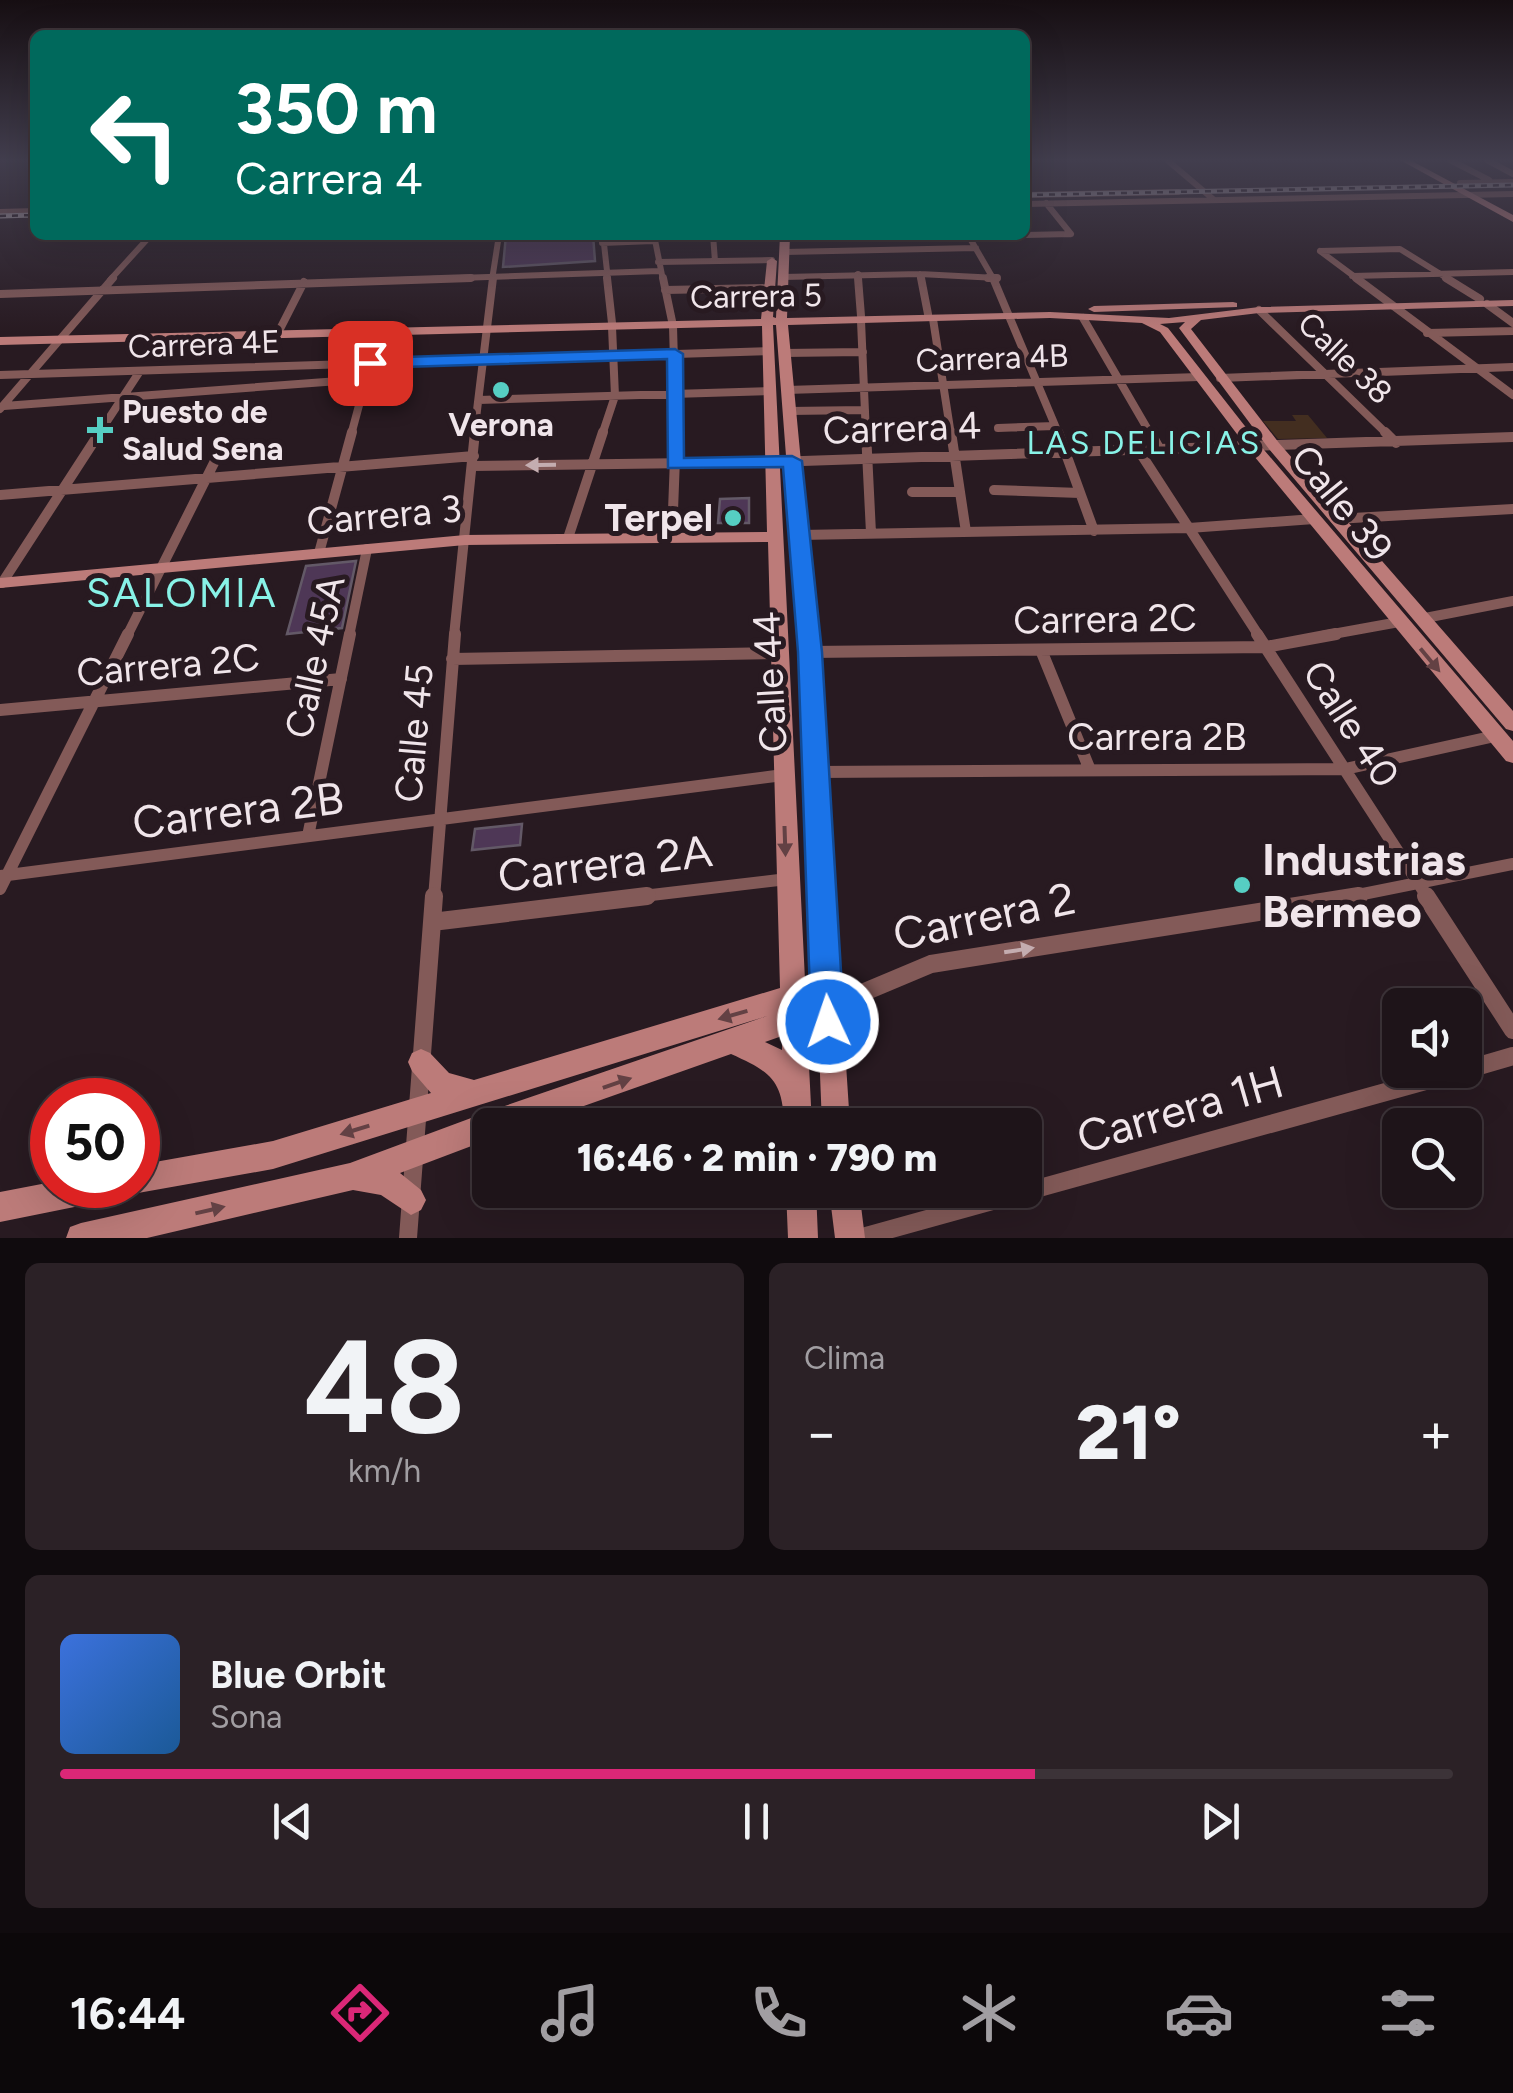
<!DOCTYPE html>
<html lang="es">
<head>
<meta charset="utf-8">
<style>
  body { margin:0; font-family:Figtree,sans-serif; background:#2b2126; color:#f1f3f6; height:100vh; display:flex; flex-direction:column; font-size:38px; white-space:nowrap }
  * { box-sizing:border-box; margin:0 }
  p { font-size:32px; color:#a19ea2 }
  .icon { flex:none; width:55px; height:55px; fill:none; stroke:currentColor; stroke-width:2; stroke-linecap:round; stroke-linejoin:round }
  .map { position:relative; height:1238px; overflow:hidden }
  .side { display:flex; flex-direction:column; gap:25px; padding:25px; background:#100b0e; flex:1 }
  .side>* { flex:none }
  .top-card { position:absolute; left:30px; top:30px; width:1000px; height:210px; border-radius:15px; box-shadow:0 10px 40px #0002,0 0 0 2px #3c3338; background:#00695c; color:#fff; overflow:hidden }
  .tools { position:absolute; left:1382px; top:988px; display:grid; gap:20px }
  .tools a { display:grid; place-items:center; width:100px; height:100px; border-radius:15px; background:#1e1419; box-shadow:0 10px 40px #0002,0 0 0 2px #3c3338; font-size:50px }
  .speed { position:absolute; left:30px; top:1078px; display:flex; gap:20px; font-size:50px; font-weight:700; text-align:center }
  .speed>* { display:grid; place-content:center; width:130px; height:130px; border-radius:50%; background:#1e1419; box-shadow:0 10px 40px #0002,0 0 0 2px #3c3338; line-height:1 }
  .speed .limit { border:15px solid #d22; background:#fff; color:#111 }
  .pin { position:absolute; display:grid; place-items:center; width:85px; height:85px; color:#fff; margin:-42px; border-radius:20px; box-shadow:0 5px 15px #0006 }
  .me { position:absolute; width:110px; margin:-55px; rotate:357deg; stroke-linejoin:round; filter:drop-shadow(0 0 8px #0008) }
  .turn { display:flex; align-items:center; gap:35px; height:210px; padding:0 40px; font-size:45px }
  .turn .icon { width:130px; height:130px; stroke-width:2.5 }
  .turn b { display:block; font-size:70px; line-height:85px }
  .big { font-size:75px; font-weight:800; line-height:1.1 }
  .side .tile { flex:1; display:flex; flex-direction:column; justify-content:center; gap:15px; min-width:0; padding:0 35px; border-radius:15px; background:#2b2126 }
  .side .dial { align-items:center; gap:0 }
  .dial b { font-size:130px; line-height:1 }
  .song { display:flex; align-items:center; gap:30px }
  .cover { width:120px; height:120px; border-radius:15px; background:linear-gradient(135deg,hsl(220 70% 55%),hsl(210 70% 35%)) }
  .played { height:10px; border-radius:5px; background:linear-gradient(90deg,#db2777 70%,#3c3338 70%) }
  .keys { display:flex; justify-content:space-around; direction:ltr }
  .heat { display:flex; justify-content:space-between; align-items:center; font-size:55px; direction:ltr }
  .side .tiles { flex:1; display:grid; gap:25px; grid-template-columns:1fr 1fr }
  .tile:last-child { grid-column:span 2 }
  .trip { position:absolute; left:472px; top:1108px; width:570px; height:100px; border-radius:15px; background:#1e1419; box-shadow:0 10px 40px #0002,0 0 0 2px #3c3338; font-weight:800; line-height:100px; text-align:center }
  .tabs { display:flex; height:160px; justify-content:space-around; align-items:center; background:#0c080a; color:#a19ea2 }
  .tabs .icon { width:70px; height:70px }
  .tabs .current { color:#db2777 }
  .tabs b { font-size:45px; color:#f1f3f6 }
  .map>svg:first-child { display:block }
</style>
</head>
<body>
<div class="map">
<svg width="1513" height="1238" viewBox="0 0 1513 1238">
  <rect width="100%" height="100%" fill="#281a21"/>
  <path fill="#432e20" d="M1292,415H1308L1327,438L1278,439L1263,421H1296Z"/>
  <path fill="#4e3756" stroke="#635967" stroke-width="2.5" d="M506,235H593L595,261L503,267Z
    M749,498V523H718L720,499Z
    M356,561L342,628L287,634L306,566Z
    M522,824L520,845L472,850L475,829Z"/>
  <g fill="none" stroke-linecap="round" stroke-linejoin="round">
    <path stroke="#835a58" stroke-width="6" d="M1167,160L1213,199
      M1450,160L1489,180
      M1487,160L1513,174
      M1460,183L1513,182
      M1025,195L1178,192
      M1046,203L1071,234
      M1025,204L1513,194
      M0,212L35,211
      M603,235L608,280
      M654,235L663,280
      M713,235L715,261
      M968,235L994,280
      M1025,235L1071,234
      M969,236L1022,235
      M602,243L653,241
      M1320,251L1359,280
      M1320,251L1400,249L1450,280
      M784,252L976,248
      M658,262L772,260
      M858,274V280
      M920,274L921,280
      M1352,276L1513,272
      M783,277L920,274L997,278
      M110,280L151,235
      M400,280L659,271
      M492,280L499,235"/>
    <path stroke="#835a58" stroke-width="8" d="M607,278L612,323
      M663,278L672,321
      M858,278L861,316
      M921,278L928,314
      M988,278H997
      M993,278L1059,435
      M1356,278L1513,395
      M1446,278L1480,299
      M665,290L770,288
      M0,294L471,278
      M1487,304L1513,323
      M1259,310L1388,435
      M1083,318L1151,435
      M933,319L951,435
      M861,321L866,435
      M673,326L676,435
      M280,329L304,282
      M1427,333L1513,331
      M784,353L863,352
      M0,375L769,351
      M1220,378L1513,367
      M787,390L1199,377
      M479,400L770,391
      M4,406L366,379
      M0,409L113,278
      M789,411L865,410
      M998,428L1055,426
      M98,435L140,371
      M351,435L368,372
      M474,435L493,278
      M602,435L615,396L612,327"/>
    <path stroke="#835a58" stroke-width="10" d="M866,432L871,533
      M951,432L966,532
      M1058,432L1094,531
      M1150,432L1160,450
      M1385,432L1396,443
      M1139,451L1259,636
      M473,466L773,462L1513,437
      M994,490L1080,493
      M912,492H960
      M0,495L474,456
      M1335,519L1513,509
      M800,535L1189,528L1314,519
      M672,537L676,432
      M568,538L603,432
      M319,553L352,432
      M2,583L100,432
      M1420,619L1513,601
      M127,636L220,451
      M349,636L367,549
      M454,636L475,432
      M1322,636L1399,622"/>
    <path stroke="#835a58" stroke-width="12" d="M1257,634L1428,898
      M1041,650L1090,770
      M810,652L1266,647L1336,634
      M452,659L779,653
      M0,710L341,679
      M815,772L1345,769L1495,736
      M308,836L350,634
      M0,876L783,775
      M0,889L128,634
      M434,898L455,634
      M626,898L787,879
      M1343,898L1513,864"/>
    <path stroke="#835a58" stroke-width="18" d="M1426,896L1513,1030
      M432,922L647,896
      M831,1006L931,964L1359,896
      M1465,1070L1513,1056
      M408,1238L434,896
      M859,1238L1465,1070"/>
    <path fill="#bc7b79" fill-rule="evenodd" d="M1400,160H1410L1513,215V222Z
      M780,235H790L787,318L1050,312L1169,318L1259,307L1513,300V306L1259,313L1201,320L1191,329L1279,443L1513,711V731L1506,729L1269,449L1179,328L1185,322L1160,324L1168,328L1259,444L1513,741V763L1506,761L1249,450L1160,332L1142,323L1050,318L788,325L819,652L850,1125H822L818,1024L807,1027L812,1125H784C783,1080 771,1072 731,1054L530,1125H490V1139L400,1173L421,1190L426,1200L421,1210L411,1215L381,1195L353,1190L147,1238H66L70,1227L81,1223L350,1163L490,1111L767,1016L273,1169L138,1193L128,1189L126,1185H138V1165L273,1141L431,1093L412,1071L408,1062L412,1053L421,1049L430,1053L449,1073L474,1080L780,988L768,542L465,545L0,588V578L465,535L767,532L762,326L0,345V337L761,319L767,261L772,258L777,261L773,317L776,318ZM773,325H776L801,652L815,977L805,980ZM782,1036V1050L765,1042Z
      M1233,302L1237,303V307L1094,312L1088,309L1094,306Z
      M52,1182V1185H124L119,1195L109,1200L0,1222V1192Z
      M786,1190H816L818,1238H788Z
      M829,1190H859L865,1238H835Z"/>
    <g stroke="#b5a9ae" stroke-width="5">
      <path id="rail" d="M1025,195L1513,185
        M0,216L35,215"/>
    </g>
    <use href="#rail" stroke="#281a21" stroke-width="2.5" stroke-dasharray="6" stroke-linecap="butt"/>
  </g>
  <defs><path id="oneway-solid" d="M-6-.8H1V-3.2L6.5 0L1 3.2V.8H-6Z" transform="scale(2.5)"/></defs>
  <g fill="#c4adb0">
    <use href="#oneway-solid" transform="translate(541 465) rotate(179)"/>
    <use href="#oneway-solid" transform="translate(1019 950) rotate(-9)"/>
  </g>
  <g fill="#634144">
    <use href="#oneway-solid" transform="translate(1430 660) rotate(50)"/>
    <use href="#oneway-solid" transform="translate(785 841) rotate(88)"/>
    <use href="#oneway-solid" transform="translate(733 1015) rotate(164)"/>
    <use href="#oneway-solid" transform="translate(617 1083) rotate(-19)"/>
    <use href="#oneway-solid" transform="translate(355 1130) rotate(163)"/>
    <use href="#oneway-solid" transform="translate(210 1210) rotate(-13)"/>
  </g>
  <linearGradient id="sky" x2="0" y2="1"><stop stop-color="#160e12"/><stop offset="0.48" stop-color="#423e4e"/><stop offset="1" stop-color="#423e4e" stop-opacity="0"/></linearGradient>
  <rect width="1513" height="333" fill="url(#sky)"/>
  <path fill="#1a73e8" stroke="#114b97" stroke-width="2.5" d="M675,349L683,354L684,458L792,456L802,461L822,652L844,1022L839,1034L828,1038L816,1034L811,1022L798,652L783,467L668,468L667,359L370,368L363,363L370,358Z"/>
  <g fill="#56cec3" stroke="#281a21" stroke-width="4">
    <circle cx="501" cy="390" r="10"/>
    <path d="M95 415h10v10h10v10h-10v10h-10v-10h-10v-10h10z"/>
    <circle cx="733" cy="518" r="10"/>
    <circle cx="1242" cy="885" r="10"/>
  </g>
  <g text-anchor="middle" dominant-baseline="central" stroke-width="10" stroke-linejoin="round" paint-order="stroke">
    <g font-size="32" fill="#f0e5ea" stroke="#281a21">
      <text transform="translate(756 296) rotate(-1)">Carrera 5</text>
      <text transform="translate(204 344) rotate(-2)">Carrera 4E</text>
      <text transform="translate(992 358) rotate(-2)">Carrera 4B</text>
      <text transform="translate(1345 358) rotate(44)">Calle 38</text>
    </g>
    <g font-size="32" font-weight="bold" fill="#f0e5ea" stroke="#281a21" text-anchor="start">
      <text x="122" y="412">Puesto de<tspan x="122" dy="37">Salud Sena</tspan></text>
      <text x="501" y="425" text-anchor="middle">Verona</text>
    </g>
    <g font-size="32" letter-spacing="2.5" fill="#88f2e7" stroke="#281a21">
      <text x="1144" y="443">LAS DELICIAS</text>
    </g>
    <g font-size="38" fill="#f0e5ea" stroke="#281a21">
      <text transform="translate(902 428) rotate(-2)">Carrera 4</text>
      <text transform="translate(1342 503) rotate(51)">Calle 39</text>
      <text transform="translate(384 515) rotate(-5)">Carrera 3</text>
      <text transform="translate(1105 619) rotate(-1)">Carrera 2C</text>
      <text transform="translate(315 657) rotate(-78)">Calle 45A</text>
      <text transform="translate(168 665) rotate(-5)">Carrera 2C</text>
      <text transform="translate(770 682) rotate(-93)">Calle 44</text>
      <text transform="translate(1351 724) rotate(57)">Calle 40</text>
      <text transform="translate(414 733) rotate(-85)">Calle 45</text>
      <text x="1157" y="737">Carrera 2B</text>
    </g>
    <g font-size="38" font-weight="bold" fill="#f0e5ea" stroke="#281a21" text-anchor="end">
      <text x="713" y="518">Terpel</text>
    </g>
    <g font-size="40" letter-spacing="2.5" fill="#88f2e7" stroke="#281a21">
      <text x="182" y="593">SALOMIA</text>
    </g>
    <g font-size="45" fill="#f0e5ea" stroke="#281a21">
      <text transform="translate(238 810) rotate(-7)">Carrera 2B</text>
      <text transform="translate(605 863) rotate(-7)">Carrera 2A</text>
      <text transform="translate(984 916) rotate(-12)">Carrera 2</text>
      <text transform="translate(1180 1109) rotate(-16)">Carrera 1H</text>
    </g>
    <g font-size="45" font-weight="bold" fill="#f0e5ea" stroke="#281a21" text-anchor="start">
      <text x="1262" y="859">Industrias<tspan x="1262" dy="52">Bermeo</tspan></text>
    </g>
  </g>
</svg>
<div class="tools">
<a><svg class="icon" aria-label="sound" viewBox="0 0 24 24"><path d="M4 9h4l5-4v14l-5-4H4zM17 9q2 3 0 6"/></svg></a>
<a><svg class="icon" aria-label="search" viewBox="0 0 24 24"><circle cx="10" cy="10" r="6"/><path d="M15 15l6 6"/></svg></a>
</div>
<div class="speed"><div class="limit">50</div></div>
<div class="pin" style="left:370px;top:363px;background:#d93025"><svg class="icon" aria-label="arrive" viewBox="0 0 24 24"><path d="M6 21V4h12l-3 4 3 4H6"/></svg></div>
<svg class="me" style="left:828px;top:1022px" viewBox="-20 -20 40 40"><circle r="17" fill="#1a73e8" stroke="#fff" stroke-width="3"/><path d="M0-11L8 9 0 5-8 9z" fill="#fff"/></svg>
<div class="trip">16:46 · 2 min · 790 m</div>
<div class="top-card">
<div class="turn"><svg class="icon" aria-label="left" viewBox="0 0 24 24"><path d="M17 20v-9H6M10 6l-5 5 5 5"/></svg><div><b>350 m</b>Carrera 4</div></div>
</div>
</div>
<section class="side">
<div class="tiles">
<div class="tile dial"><b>48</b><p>km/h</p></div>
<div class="tile"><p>Clima</p>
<div class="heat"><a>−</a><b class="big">21°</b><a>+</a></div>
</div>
<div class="tile">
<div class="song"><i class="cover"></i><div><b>Blue Orbit</b><p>Sona</p></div></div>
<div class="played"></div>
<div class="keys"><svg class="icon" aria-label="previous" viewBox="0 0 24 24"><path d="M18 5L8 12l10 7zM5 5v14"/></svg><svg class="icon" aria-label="pause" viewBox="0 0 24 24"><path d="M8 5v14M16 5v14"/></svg><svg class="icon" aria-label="next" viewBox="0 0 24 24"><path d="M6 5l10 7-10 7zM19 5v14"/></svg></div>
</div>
</div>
</section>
<nav class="tabs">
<b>16:44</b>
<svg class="icon current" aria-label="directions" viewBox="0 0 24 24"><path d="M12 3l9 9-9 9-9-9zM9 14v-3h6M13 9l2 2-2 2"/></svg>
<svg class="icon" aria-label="music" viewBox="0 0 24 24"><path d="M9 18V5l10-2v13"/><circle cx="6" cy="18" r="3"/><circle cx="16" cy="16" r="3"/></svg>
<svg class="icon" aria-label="phone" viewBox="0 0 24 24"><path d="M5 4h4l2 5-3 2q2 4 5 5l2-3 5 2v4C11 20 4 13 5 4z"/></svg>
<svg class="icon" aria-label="climate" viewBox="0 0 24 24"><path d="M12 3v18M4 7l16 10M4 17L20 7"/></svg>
<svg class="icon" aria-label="car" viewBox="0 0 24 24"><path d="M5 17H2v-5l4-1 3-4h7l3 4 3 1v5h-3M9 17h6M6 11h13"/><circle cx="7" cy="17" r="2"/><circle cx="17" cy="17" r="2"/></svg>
<svg class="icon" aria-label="filters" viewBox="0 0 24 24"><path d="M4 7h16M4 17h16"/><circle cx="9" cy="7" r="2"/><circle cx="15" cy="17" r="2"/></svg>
</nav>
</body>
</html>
